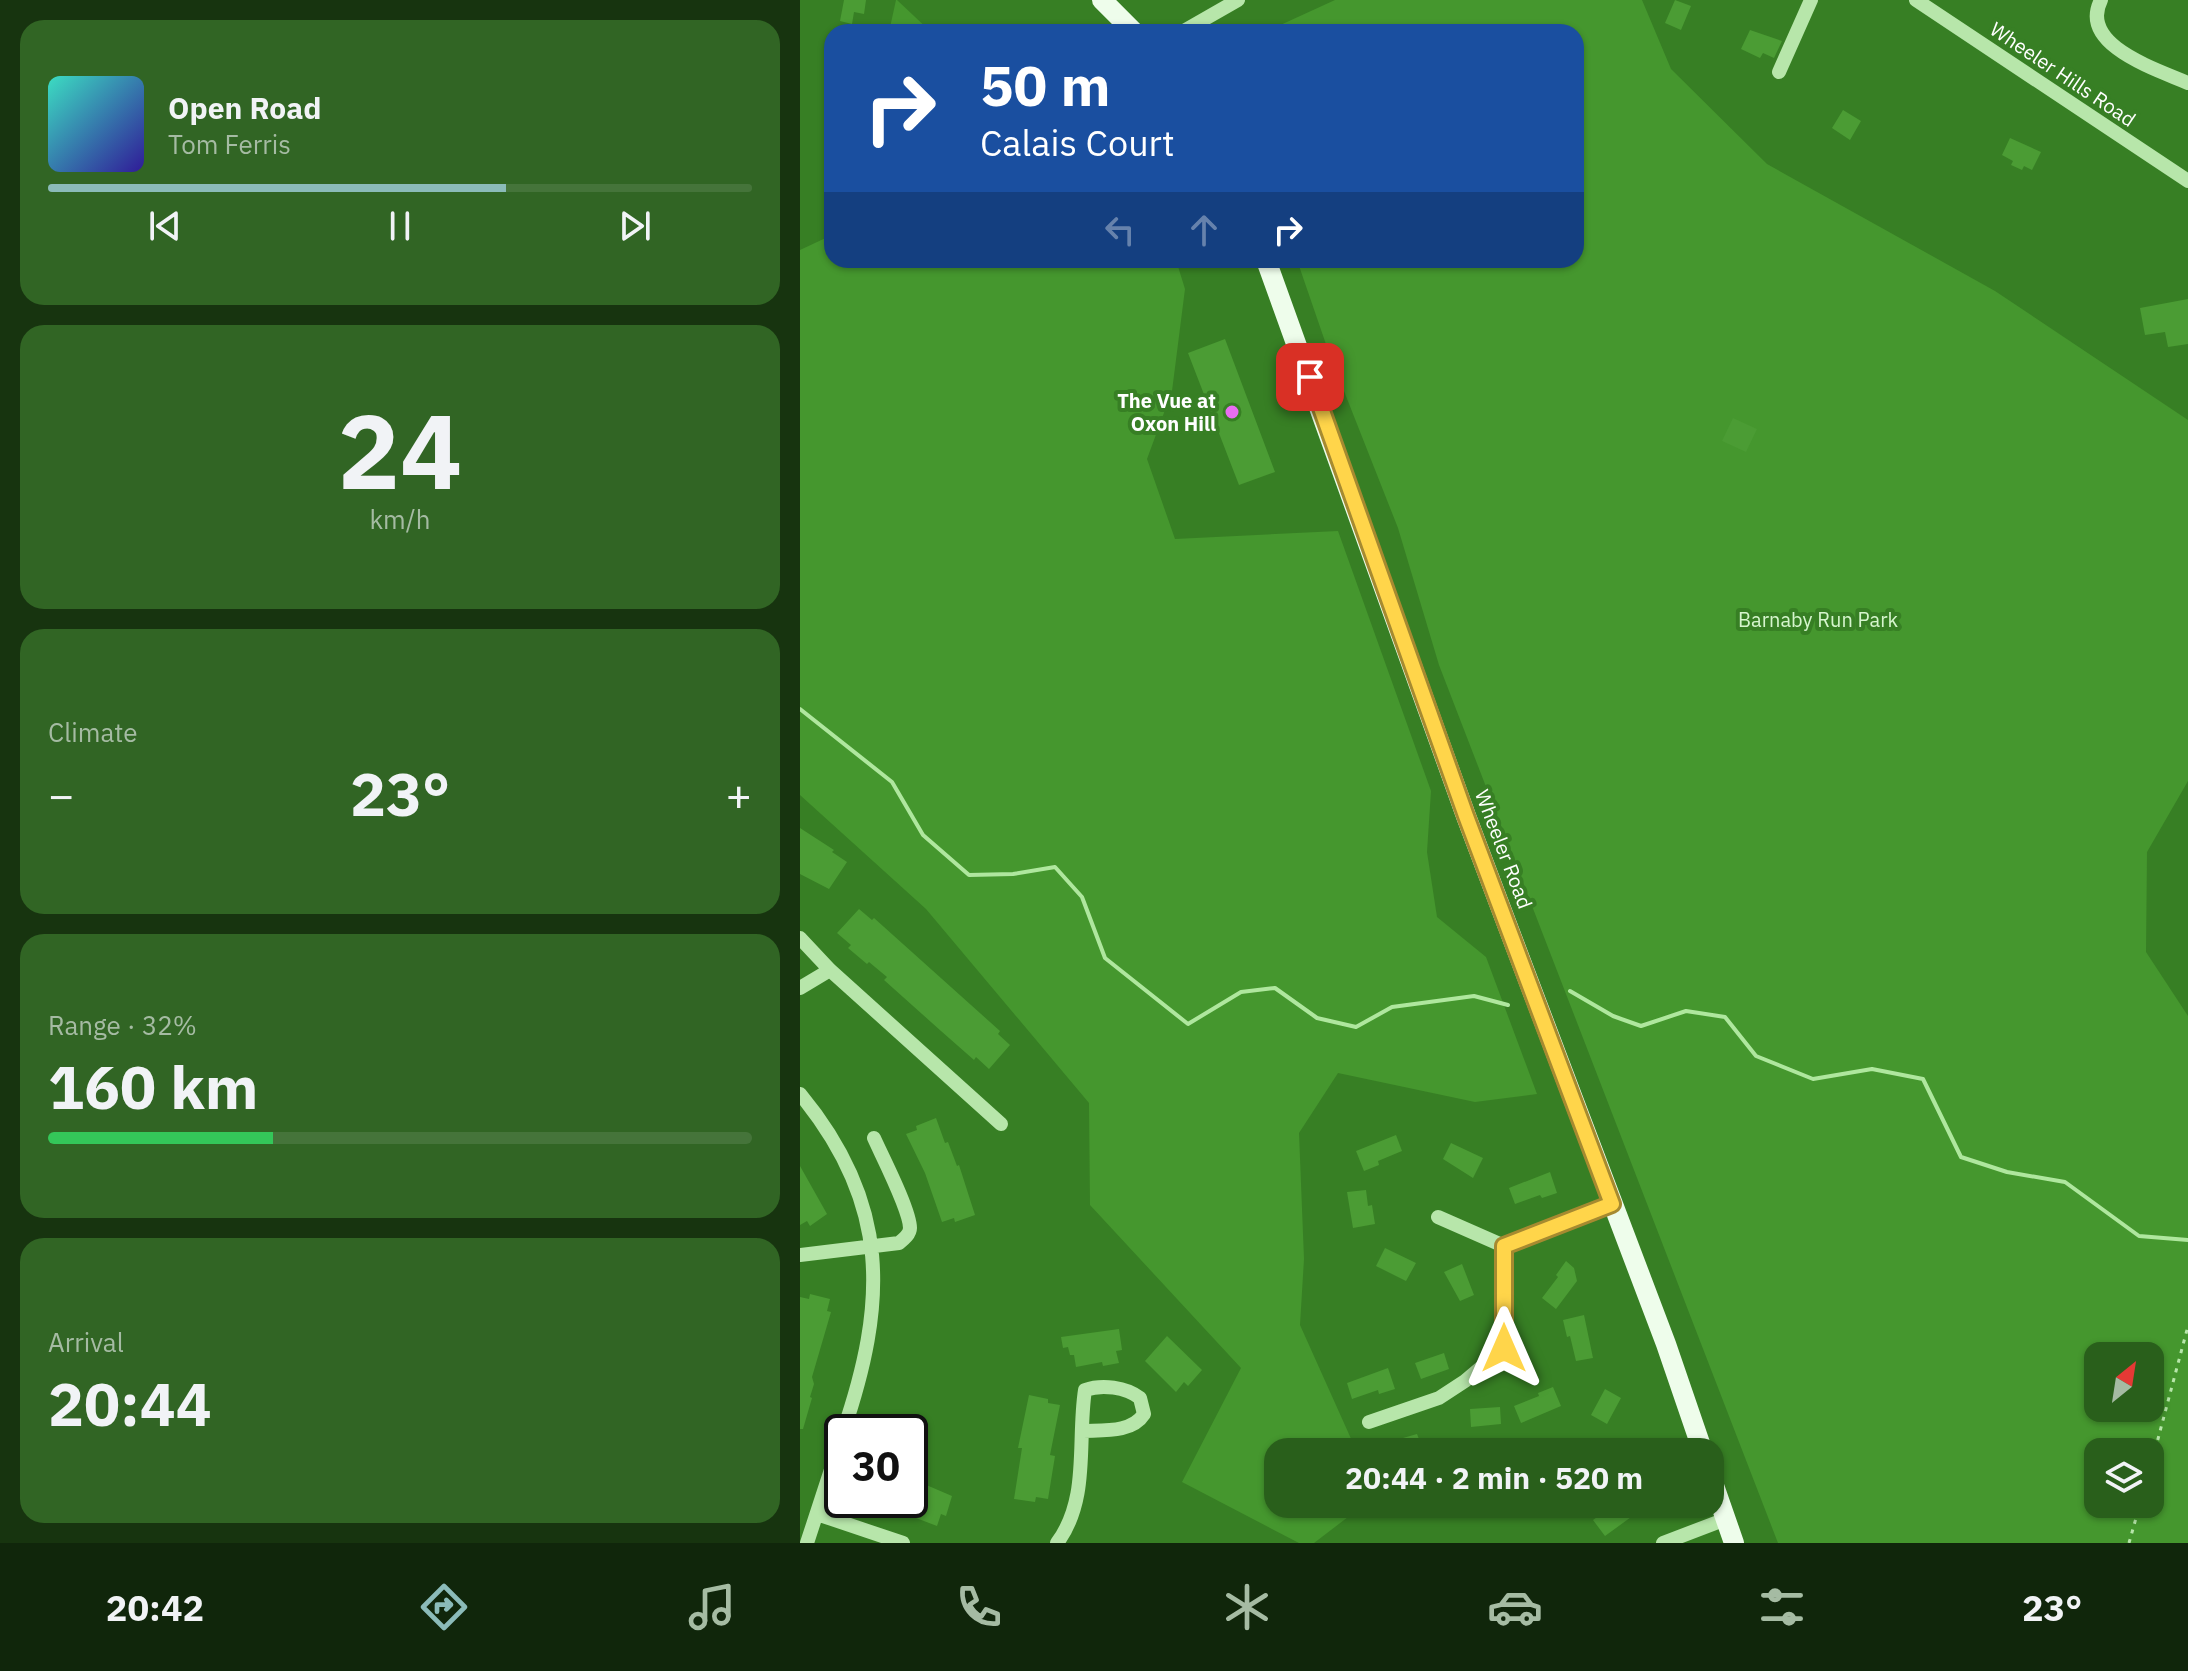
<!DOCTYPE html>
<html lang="en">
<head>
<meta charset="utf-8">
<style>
  body { margin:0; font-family:"IBM Plex Sans",sans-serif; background:#316524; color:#f1f3f6; height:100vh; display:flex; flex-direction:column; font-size:30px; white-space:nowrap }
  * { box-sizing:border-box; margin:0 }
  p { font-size:26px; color:#a5bba3 }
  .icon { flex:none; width:44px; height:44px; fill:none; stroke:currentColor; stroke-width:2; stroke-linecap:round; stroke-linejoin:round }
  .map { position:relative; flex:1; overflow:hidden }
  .side { display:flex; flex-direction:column; gap:20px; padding:20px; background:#17340f; width:800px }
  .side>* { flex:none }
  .banner { position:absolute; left:24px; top:24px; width:760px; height:244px; border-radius:24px; box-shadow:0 2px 6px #0004; background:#1a4fa0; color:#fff; overflow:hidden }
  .needle { width:52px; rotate:30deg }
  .buttons { position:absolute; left:1284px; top:1342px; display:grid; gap:16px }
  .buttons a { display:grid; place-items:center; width:80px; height:80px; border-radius:16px; background:#295f1b; box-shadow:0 2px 6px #0004; font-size:40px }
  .speed { position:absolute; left:24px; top:1414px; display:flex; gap:16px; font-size:40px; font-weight:700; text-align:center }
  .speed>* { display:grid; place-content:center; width:104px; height:104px; border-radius:50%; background:#295f1b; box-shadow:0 2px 6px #0004; line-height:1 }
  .speed .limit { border:4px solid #111; border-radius:12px; background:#fff; color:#111 }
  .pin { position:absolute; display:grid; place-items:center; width:68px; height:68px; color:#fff; margin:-34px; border-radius:16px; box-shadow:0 4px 12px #0006 }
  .me { position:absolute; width:88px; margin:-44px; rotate:0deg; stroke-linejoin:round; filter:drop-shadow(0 0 6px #0008) }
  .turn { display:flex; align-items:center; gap:28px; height:168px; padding:0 24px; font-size:36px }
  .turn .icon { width:104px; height:104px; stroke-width:2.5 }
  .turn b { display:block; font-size:56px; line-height:68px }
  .lanes { display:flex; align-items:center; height:76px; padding:0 24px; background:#0003; justify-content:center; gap:40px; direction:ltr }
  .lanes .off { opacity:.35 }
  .big { font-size:60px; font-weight:800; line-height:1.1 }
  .side .card { flex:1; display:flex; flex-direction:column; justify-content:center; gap:12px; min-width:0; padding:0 28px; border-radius:24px; background:#316524 }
  .side .dial { align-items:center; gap:0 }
  .dial b { font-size:104px; line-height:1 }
  .song { display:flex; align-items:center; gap:24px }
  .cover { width:96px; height:96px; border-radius:12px; background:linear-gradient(135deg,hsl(170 70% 55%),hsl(250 70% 35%)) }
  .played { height:8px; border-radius:4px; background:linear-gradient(90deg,#8bbbb9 65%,#45743a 65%) }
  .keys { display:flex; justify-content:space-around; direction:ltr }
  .heat { display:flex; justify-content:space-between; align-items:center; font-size:44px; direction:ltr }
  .charge { height:12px; border-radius:6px; background:linear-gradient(90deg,#34c759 32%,#45743a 0) }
  .trip { position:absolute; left:464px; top:1438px; width:460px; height:80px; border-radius:24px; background:#295f1b; box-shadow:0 2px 6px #0004; font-weight:800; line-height:80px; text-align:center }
  .dock { display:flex; height:128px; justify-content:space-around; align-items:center; background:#10260b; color:#a5bba3 }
  .dock .icon { width:56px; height:56px }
  .dock .selected { color:#8bbbb9 }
  .dock b { font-size:36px; color:#f1f3f6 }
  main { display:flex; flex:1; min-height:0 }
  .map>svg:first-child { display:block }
</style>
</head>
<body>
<main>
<section class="side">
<div class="card">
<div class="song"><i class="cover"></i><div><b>Open Road</b><p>Tom Ferris</p></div></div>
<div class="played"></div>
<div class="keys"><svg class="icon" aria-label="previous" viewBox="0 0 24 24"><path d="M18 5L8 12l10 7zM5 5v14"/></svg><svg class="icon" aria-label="pause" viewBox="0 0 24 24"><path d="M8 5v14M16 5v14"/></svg><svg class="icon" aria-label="next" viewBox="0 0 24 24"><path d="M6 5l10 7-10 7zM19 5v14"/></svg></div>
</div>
<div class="card dial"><b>24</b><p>km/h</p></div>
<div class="card"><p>Climate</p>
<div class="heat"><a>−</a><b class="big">23°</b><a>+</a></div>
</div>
<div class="card"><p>Range · 32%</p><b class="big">160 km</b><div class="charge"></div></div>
<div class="card"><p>Arrival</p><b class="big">20:44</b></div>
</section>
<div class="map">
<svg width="1388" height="1543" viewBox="0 0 1388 1543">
  <rect width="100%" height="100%" fill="#377f24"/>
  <path fill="#45972e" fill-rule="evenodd" d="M96,0H97L131,32H89Z
    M535,0H842L871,69L967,164L1195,291L1388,420V781L1347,852L1346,952L1388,1016V1543H978L639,665L598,528L529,353L497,260H776V32H465ZM1298,1356H1350V1408H1298ZM1298,1452H1350V1504H1298Z
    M32,235V260H376L385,289L372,391L347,459L375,539L538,531L631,791L627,852L637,917L686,957L737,1094L675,1102L538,1073L499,1133L504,1259L500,1325L557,1452H478V1504H565L514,1543H499L382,1482L441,1368L290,1205L289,1103L126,909L0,795V250Z"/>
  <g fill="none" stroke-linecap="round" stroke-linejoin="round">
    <path stroke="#afe79e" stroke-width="4" d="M0,709L92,782L123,835L169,875L213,874L255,867L282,897L305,958L388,1024L441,992L475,988L517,1018L556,1027L592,1007L674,996L708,1005
      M770,991L813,1016L841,1026L886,1011L925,1017L956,1056L1013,1079L1072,1069L1123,1079L1161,1157L1207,1172L1265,1182L1339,1236L1388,1240"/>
  </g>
  <path fill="#4b9c34" d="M44,0H66L64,14L54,12L52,24L40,21Z
    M875,0L891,6L881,30L865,23Z
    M950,30L982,41L974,58L963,53L960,58L941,49Z
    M1043,110L1061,121L1050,140L1032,128Z
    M1210,138L1241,152L1232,170L1224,166L1222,170L1211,165L1213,161L1202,155Z
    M1388,299V344L1368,347L1365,332L1345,335L1340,308Z
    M425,339L475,472L439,485L388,353Z
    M933,418L957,429L946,452L922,441Z
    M0,828L34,850L32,852L47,862L29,889L0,874Z
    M59,909L72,920L74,918L200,1031L198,1034L210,1045L189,1069L176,1057L174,1060L141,1031L84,980L87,977L69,962L67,964L48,948L51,945L37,933Z
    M136,1118L145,1143L148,1142L157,1166L159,1165L175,1215L155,1222L154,1218L142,1222L125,1173L106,1134L117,1130L116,1126Z
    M596,1135L602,1151L578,1161L579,1165L564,1171L556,1151Z
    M651,1143L683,1158L673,1178L643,1159Z
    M0,1166L27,1214L10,1226L7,1221L0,1225Z
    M750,1172L757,1193L742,1198L740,1195L715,1204L709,1188Z
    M566,1190L568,1206L572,1205L575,1224L553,1228L547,1192Z
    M585,1248L616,1263L606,1281L576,1266Z
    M766,1261L774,1268L777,1281L756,1309L742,1298L758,1277L756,1275Z
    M662,1264L674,1295L660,1301L644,1272Z
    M10,1294L30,1299L27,1311L31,1312L12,1377L14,1384L10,1397L12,1398L3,1429H0V1297L9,1299Z
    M784,1315L793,1358L776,1361L770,1336L767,1337L763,1320Z
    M319,1329L322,1350L316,1351L319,1363L303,1366L302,1362L276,1367L274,1355H270L268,1347L263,1348L261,1337Z
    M367,1336L402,1370L388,1386L384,1382L376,1392L345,1361Z
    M644,1353L649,1369L621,1379L615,1363Z
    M588,1368L595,1389L579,1394L578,1390L552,1399L547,1383Z
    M753,1387L761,1406L721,1423L714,1406L739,1396L738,1393Z
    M805,1389L821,1398L807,1424L791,1415Z
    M229,1395L248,1399V1403L260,1405L250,1455L255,1456L248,1499L236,1497L235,1502L214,1499L222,1448H218Z
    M700,1407L701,1424L671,1427L670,1409Z
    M617,1434L624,1452H593L589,1442Z
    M110,1478L152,1496L146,1516L141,1514L137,1526L74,1502L110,1500Z
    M815,1504H849L805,1536L793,1520Z"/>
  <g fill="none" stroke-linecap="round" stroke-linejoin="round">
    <path stroke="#b7e6aa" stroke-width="3" stroke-dasharray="4 6" stroke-linecap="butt" d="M1350,1469L1388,1326
      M1329,1543L1340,1504"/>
    <path stroke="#b7e6aa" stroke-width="14" d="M1116,0L1388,181
      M1301,0C1278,45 1356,69 1388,83
      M382,32L438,0
      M979,72L1011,0
      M0,938L30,970L201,1124
      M0,988L30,970
      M0,1094C91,1204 87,1303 43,1432
      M638,1217L704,1246L812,1204
      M0,1255L99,1243C104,1239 110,1234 110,1228C110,1210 82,1156 74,1138
      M569,1422L639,1398L665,1381L704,1348V1246
      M17,1514L103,1543
      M7,1543L42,1436
      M257,1543C290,1499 277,1441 285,1390C302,1384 326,1387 340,1398L344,1414C332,1433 303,1430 283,1431
      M863,1543L926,1519"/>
    <path stroke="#eefdeb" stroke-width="20" d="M302,0L334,32
      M466,260L666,816L866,1344L903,1452
      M910,1474L934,1543"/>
  </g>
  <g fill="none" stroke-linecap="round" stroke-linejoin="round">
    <g stroke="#a68a30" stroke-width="20">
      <path id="route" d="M510,377L666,816L812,1204L704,1246V1348"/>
    </g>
    <use href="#route" stroke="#ffd54a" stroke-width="14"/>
  </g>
  <circle fill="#e96df1" stroke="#377f24" stroke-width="3" cx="432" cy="412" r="8"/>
  <g text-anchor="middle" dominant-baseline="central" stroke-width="8" stroke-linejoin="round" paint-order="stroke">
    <g font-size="20" fill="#fff" stroke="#377f24">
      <text transform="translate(1263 74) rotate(34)">Wheeler Hills Road</text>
      <text transform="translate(704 849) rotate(69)">Wheeler Road</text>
    </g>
    <g font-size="20" font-weight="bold" fill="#fff" stroke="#377f24" text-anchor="end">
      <text x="416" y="400">The Vue at<tspan x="416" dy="23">Oxon Hill</tspan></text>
    </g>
    <g font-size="20" fill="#d6f5cd" stroke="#377f24">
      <text x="1018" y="619">Barnaby Run Park</text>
    </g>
  </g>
</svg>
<div class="buttons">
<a><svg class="needle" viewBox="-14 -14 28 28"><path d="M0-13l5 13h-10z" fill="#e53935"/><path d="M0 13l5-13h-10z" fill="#a5bba3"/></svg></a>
<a><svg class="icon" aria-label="layers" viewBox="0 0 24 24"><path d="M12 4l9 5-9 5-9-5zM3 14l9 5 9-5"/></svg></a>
</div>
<div class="speed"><div class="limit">30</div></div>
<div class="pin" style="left:510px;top:377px;background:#d93025"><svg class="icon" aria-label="arrive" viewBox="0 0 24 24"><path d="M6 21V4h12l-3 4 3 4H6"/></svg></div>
<svg class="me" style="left:704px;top:1348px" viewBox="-20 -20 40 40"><path d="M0-17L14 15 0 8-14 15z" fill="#ffd54a" stroke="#fff" stroke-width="4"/></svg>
<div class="trip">20:44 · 2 min · 520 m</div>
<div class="banner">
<div class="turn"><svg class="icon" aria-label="right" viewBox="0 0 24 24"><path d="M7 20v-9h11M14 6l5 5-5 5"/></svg><div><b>50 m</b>Calais Court</div></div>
<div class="lanes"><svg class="icon off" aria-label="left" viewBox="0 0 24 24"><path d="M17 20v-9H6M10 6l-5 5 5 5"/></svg><svg class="icon off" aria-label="ahead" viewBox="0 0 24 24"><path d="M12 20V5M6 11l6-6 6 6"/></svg><svg class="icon" aria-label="right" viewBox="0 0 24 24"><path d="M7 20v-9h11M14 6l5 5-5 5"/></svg></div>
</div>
</div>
</main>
<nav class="dock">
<b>20:42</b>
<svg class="icon selected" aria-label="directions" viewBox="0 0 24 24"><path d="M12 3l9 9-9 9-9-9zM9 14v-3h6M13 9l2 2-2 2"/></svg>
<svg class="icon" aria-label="music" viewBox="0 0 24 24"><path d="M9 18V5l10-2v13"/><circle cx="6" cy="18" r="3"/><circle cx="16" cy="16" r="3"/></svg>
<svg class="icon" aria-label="phone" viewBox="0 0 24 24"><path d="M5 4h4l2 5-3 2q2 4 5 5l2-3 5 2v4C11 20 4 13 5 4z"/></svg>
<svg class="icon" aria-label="climate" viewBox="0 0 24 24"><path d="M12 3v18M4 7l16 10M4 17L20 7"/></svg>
<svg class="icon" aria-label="car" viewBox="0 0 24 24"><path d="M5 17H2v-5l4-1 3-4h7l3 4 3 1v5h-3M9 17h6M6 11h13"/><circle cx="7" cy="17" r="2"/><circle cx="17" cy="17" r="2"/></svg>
<svg class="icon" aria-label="filters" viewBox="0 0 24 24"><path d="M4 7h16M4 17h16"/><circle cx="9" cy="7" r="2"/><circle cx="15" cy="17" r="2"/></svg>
<b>23°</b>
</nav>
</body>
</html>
